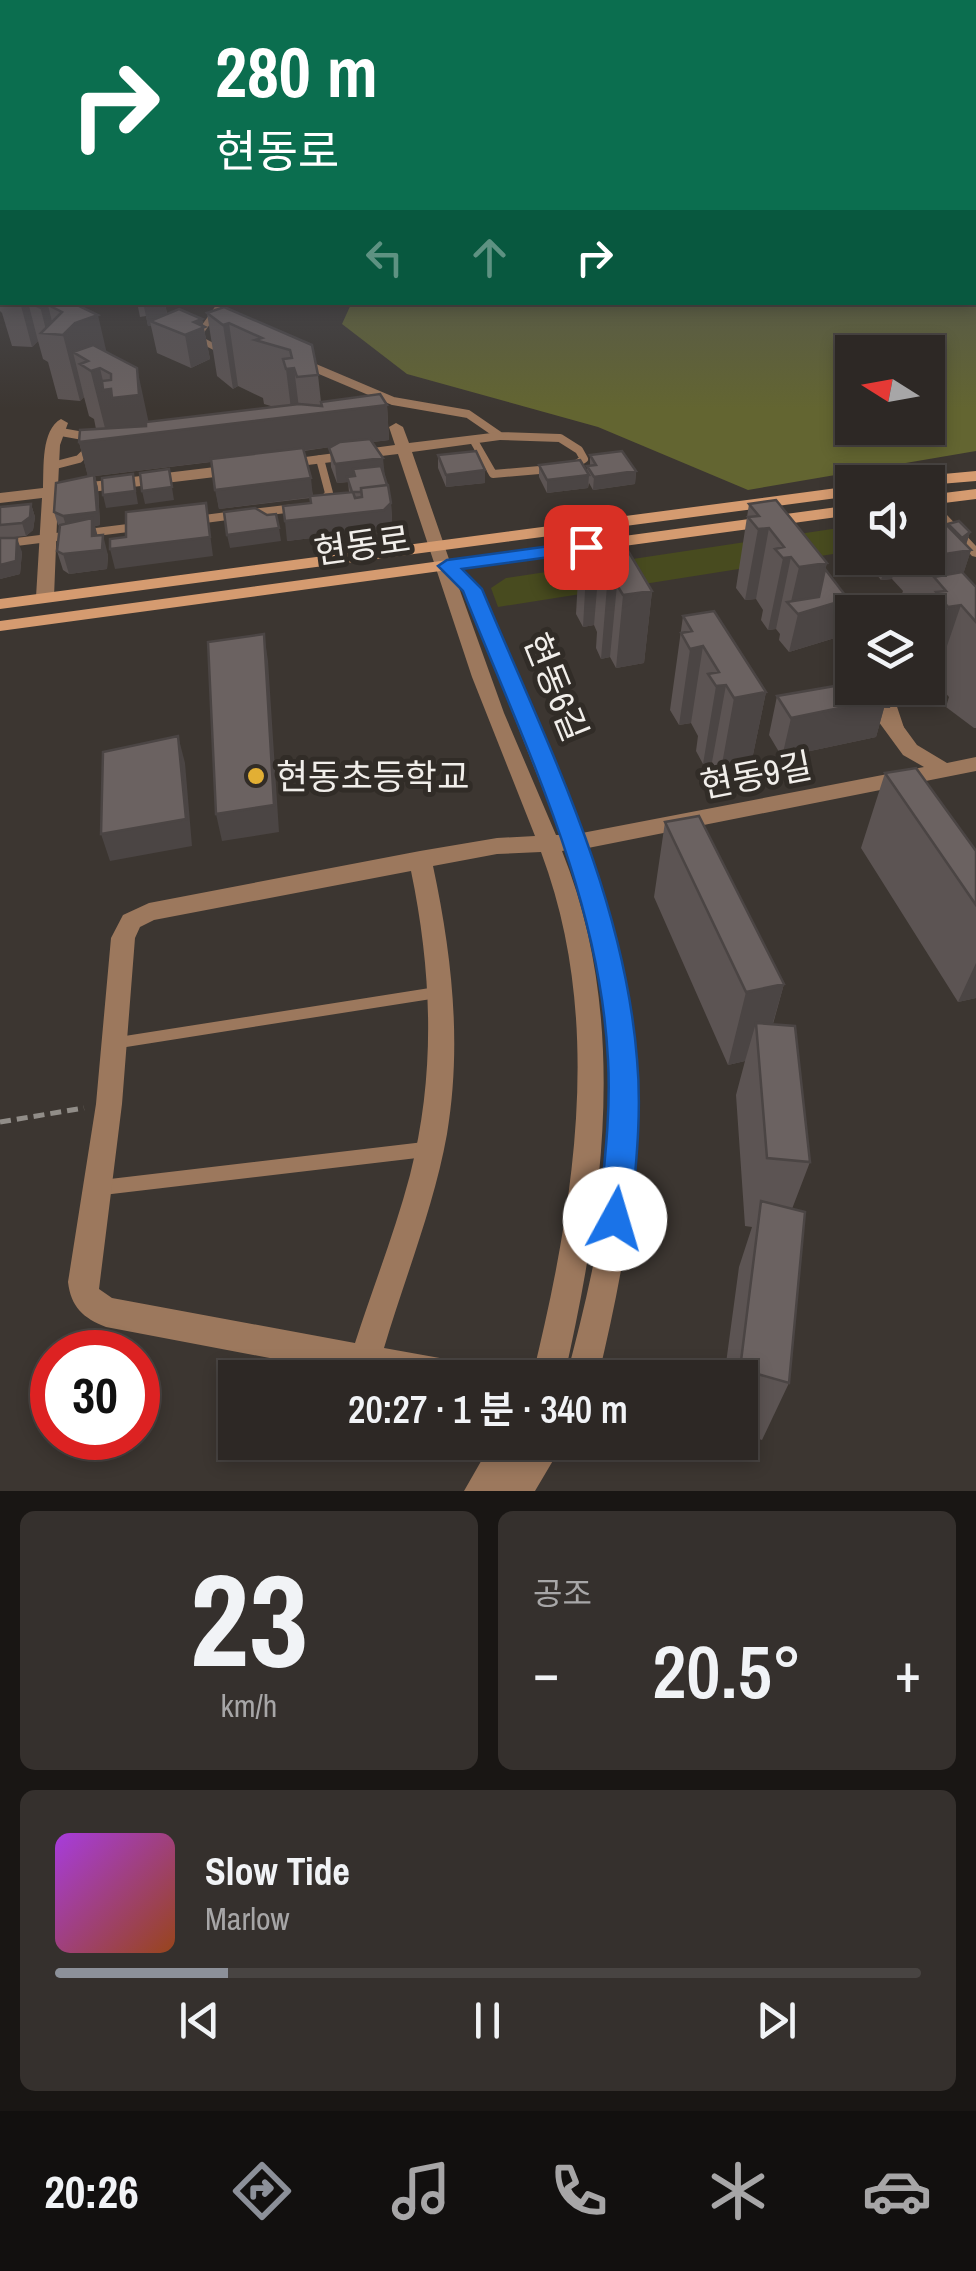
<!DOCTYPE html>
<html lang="ko">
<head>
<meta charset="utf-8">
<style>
  body { margin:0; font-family:"Archivo Narrow","Noto Sans KR",sans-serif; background:#35302d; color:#f1f3f6; height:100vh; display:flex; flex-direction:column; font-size:38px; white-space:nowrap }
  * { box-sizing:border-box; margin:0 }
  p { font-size:32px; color:#a7a6a7 }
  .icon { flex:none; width:55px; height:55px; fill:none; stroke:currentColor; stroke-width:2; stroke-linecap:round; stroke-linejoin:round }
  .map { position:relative; height:1491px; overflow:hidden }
  .panel { display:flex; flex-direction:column; gap:20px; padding:20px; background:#191614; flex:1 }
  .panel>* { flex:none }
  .banner { position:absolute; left:0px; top:0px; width:978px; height:305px; box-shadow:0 5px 15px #0003,0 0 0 2px #484442; background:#0b6e4f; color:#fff; overflow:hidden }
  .needle { width:65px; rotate:281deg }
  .controls { position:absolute; left:835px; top:335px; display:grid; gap:20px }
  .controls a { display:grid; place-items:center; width:110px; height:110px; border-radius:0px; background:#2d2825; box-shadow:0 5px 15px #0003,0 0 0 2px #484442; font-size:50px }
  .speed { position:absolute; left:30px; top:1330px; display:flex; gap:20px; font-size:50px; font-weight:700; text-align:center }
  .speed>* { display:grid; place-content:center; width:130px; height:130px; border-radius:50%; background:#2d2825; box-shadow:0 5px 15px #0003,0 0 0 2px #484442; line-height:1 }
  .speed .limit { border:15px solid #d22; background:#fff; color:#111 }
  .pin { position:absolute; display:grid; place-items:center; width:85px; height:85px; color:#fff; margin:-42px; border-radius:20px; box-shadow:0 5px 15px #0006 }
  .me { position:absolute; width:110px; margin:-55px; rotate:6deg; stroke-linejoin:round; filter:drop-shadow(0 0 8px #0008) }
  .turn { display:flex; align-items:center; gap:35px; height:210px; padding:0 50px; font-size:45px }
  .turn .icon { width:130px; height:130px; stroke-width:2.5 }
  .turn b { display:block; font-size:70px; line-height:85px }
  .lanes { display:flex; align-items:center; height:95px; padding:0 50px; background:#0003; justify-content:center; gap:50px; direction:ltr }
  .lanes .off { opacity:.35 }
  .big { font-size:75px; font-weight:600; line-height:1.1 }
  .panel .tile { flex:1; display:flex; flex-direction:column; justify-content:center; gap:15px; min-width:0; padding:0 35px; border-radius:15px; background:#35302d }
  .panel .dial { align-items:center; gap:0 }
  .dial b { font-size:130px; line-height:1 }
  .song { display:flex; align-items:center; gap:30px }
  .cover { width:120px; height:120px; border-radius:15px; background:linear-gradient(135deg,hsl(280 70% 55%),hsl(20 70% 35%)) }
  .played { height:10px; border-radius:5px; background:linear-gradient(90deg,#8c9099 20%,#484442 20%) }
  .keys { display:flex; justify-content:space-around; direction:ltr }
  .heat { display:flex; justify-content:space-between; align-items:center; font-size:55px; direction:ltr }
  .panel .tiles { flex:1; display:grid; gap:20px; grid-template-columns:1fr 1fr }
  .tile:last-child { grid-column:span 2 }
  .trip { position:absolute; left:218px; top:1360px; width:540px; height:100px; border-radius:0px; background:#2d2825; box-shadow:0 5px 15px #0003,0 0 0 2px #484442; font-weight:600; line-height:100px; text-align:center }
  .menu { display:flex; height:160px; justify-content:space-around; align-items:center; background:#12100f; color:#a7a6a7 }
  .menu .icon { width:70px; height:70px }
  .menu .on { color:#8c9099 }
  .menu b { font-size:45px; color:#f1f3f6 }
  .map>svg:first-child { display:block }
</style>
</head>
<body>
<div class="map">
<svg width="976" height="1491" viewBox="0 0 976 1491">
  <rect width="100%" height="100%" fill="#3c3631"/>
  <path fill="#484b1f" d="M852,526V551L498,607L491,588L506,578Z"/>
  <path fill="#636531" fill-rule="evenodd" d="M976,200V451L748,490L598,427L407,374L342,324L352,302H975ZM852,352H928V428H852Z"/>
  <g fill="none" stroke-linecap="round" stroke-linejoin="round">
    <path stroke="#918d88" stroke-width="5" stroke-dasharray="11 6" stroke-linecap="butt" d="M0,1122L84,1108"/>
    <path stroke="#9c785d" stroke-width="6" d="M222,302L200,333L203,341L222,351"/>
    <path stroke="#9c785d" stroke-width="8" d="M308,365L393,401L468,414L500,436L560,438L579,450L584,459L573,466
      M474,441L493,474L551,469
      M320,459L329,493L321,504
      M52,466L79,459L91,447L89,437L61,432
      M252,513L295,508
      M197,520L235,515
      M0,544L136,527"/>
    <path stroke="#9c785d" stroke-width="9" d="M0,544L10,543
      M886,688L901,733
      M848,694L838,677L852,670"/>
    <path stroke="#9c785d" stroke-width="11" d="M116,1043L440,992"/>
    <path stroke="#9c785d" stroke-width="15" d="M98,1188L429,1149"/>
    <path fill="#9c785d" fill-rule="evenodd" d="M928,497L932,499L976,546V557L972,556L928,507Z"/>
    <path fill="#9c785d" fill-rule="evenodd" d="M61,419L68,423L60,445L58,486L240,464L248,469L240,474L58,496L54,597L45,602L39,601L36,597L42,498L0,503V493L43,488C44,467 41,430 61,419Z
      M396,423L403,427L409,443L500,432L507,436L500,440L412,452L450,562L481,589L582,833L924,767L903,755L873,714L870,709L880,703L887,704L917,745L947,763L976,757V771L588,848C609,913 630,981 635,1050C644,1162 624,1269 598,1378H566C595,1270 620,1157 609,1045C603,978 586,914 567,850L562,851C630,1020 603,1205 564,1378H532C574,1206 605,1022 541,852L497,854L433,866C452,955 462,1044 447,1134C434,1207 405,1277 384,1348L462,1362L473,1367L477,1378H375L106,1327C83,1318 71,1307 68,1282L96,1104L111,938L123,915L149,903L420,851L497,838L535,836L472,677L398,454L283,468L276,464L283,460L395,445L389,427ZM458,585L464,591L561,835H556L504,713ZM411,871C432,972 436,1074 410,1175C395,1232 373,1287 355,1343L112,1298L99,1289L122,1104L135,938L140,927L154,920Z
      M492,1442H527L525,1447L528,1442H564L535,1491H464Z"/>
    <path fill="#d59b70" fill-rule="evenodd" d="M976,471V481L928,485V482H903L911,477Z
      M852,486V496L0,609V599Z
      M976,489V499L928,505V495Z
      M852,505V515L0,631V621Z"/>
  </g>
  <path fill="#5c5453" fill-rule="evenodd" d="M0,200H2V302H71L106,351L149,422L274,407L264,404L263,398L238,386L233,389L217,376L207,313L312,345L318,375L321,402L387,405L389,440L373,442L385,476L391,503L392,522L385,529L287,541L311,503L310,498L219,509L211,462L95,476L98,488L100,525L95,526L97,536L108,555L107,569L69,574L63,570L57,551L60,526L58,525L54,512L88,476L79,442L96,429L94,419L89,416L84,397L80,401L58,399L48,362L43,359L38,341L32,347L12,346L2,313L0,311ZM330,447L331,467L337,483L348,482L349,492L313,496L304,451Z
    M137,302H165L167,314L202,319L210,359L191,368L157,353L151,326H148L146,316L140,317Z
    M438,455L485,470V483L446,487L438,468Z
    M590,455L636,471L635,484L593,490L589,483L588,488L547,493L539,477V465L587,471V466H590Z
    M31,504L35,517L33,530L26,536L2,538L22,552L20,574L0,579V507Z
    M749,504L827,563L825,569L848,599L838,637L789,652L779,640L780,634L776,629L768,630L761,620L763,610L756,599L745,600L736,588Z
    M928,506L947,526L948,524L970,532L966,545L971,550L963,574L976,587V728H974L946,707L949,697L935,681L928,682V612H918L900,599L903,591L892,579L881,580L871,568L874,559L873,558H928Z
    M584,528L652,591L644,663L616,668L610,657L601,659L596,648L597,632L594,625L583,627L576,614L580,543L583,542Z
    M683,616L766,692L750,769L720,775L712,762L703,764L696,751L698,736L691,723L679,725L670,710Z
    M852,669V688L890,708H884L876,737L782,757L769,735L777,696L849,684L844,677L846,670Z
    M885,773L976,851V998L958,1002L861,848Z
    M665,822L784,984L773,1024L810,1162L792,1209L789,1383L762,1440L740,1433V1378H724L739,1267L752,1227L745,1226L736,1095L745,1061L728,1065L654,897Z"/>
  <path fill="#4b4544" d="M0,240H2V283L0,278Z
    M20,302H28L38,341L32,347Z
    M39,302L48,305L55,334H47Z
    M143,302H165L168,324L150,321L151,326H148Z
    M98,315L113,380L111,374L100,368L105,390L137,368L151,433L292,417L286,369L294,368L300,416L387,405L389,440L95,476L98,488L100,525L95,526L98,537L103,535L108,555L107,569L69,574L63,554L67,529L63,516L88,477L79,442L107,436L88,361L73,352L84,397L80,401L63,335L75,323Z
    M202,319L210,359L191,368L185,335L194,322Z
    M229,323L238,386L233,389L223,325Z
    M383,458L385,477L353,469L354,481L347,477L348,482L337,483L335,464Z
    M169,469L174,500L145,504L142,491Z
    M485,470V483L446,487V475Z
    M636,471L635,484L593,490L594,477Z
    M133,474L138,504L106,508L103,495Z
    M589,475L588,488L547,493V480Z
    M311,478L313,497L219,509L215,490Z
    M206,503L213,556L115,569L110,549Z
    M391,503L392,522L385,529L287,541L285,521Z
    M31,504L35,517L33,530L26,536L22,523Z
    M279,528L281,541L230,548L227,535Z
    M769,528L756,599L745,600L758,529Z
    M970,532L964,551L971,550L953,606L961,605L935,681L928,682V671L948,607L946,591L937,580L945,554L957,552L962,538Z
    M17,538L22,552L20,574L0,579V565Z
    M600,553L594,625L583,627L587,555Z
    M791,557L776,629L768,630L783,558Z
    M888,558H898L892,579L881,580Z
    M827,563L816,609L848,599L838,637L789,652L798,614L790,606L799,567Z
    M617,585L610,657L601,659L607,586Z
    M652,591L644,663L616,668L623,595Z
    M264,634L268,661L279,832L222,841L216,814Z
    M703,646L691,723L679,725L690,649Z
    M726,685L712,762L703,764L716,686Z
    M766,692L750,769L720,775L734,698Z
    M888,698L892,701L890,708H884L876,737L782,757L791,718Z
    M178,736L185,763L192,846L110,861L101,834Z
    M976,963V998L958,1002Z
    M784,984L763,1057L756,1023L745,1061L728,1065L746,992Z"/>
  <path fill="#6b6261" stroke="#4b4544" stroke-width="2.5" d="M0,202H2V240H0Z
    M0,245L2,246V258L0,259Z
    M36,302H71L98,315L75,323L63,335L41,333L62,312L48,305L41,308L32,304Z
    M224,307L312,345L318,375L297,377L294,368L286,369L283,359L292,358L290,350L255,340L262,338L229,323L223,325L207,313Z
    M179,309L202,319L194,322L205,327L185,335L150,321Z
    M93,345L137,368L139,395L112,398L111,389L103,390L102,381L111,380V374L100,368L91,371L80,364L88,361L73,352Z
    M380,394L387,405L79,442L80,430L146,426V422L299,404L322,406L321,402Z
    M370,439L383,458L335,464L329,448L340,442Z
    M303,448L311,478L215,490L211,459Z
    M476,451L485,470L446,475L438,455Z
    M622,451L636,471L594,477L587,466L596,465L590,455Z
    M580,460L589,475L547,480L539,465Z
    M381,466L387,485L361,488V492H352L347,477L355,476L353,469Z
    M169,469L172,487L142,491L140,473Z
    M133,474L135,491L103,495L102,478Z
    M94,475L97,512L63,516L54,512L56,483Z
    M388,485L391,503L384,510L285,521L283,506L311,503L310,496L353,492L355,498L362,497L361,488Z
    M776,500L827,563L799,567L791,557L783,558L775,549L784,547L769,528L758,529L748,517L759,516L749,504Z
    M206,503L210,537L110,549V539L126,537V512Z
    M31,504L30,517L22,523L0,525V507Z
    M928,506L971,550L945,554L928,543Z
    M255,508L267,515L276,514L279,528L227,535L224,512Z
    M92,518V536L103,535L102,550L63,554L57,551L60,525Z
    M959,521L970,532L962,538L948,524Z
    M612,524L652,591L623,595L617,585L607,586L602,576L612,574L600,553L587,555L580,543L591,541L584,528Z
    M0,538H17L16,561L0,565Z
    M825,569L848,599L798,614L787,602L819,597Z
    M962,572L976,587V622L961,605L948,607L936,592L946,591L934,577Z
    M714,611L766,692L734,698L726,685L716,686L708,674L719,672L703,646L690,649L681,633L692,631L683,616Z
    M264,634L274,805L216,814L208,642Z
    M852,669V680L846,670Z
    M852,683V688H880L888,698L791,718L777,696Z
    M880,688H882L892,701L887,702L888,698Z
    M178,736L186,819L101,834L103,752Z
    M916,768L976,851V905L885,773Z
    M699,816L784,984L746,992L665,822Z
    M756,1023L795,1026L810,1162L767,1158Z
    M761,1201L805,1212L789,1383L740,1369Z"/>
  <linearGradient id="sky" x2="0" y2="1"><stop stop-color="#211e1b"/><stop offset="0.49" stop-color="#50525a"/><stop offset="1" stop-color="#50525a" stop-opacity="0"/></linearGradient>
  <rect width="976" height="409" fill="url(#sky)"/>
  <path fill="#1a73e8" stroke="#114b97" stroke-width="2.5" d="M586,541L596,547L593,551L462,569L482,589C545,740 624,893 637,1059C642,1113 636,1165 631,1219L626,1230L615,1235L603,1230L599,1219C604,1166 611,1114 608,1060C600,896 523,742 463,591L438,566L447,560Z"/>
  <circle fill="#e2af34" stroke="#312c27" stroke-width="4" cx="256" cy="776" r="10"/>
  <g text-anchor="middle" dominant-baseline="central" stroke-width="10" stroke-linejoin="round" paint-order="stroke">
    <g font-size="35" fill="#f1eeea" stroke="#312c27">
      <text transform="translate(362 545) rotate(-8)">현동로</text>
      <text transform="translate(556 687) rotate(68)">현동6길</text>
      <text transform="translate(756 775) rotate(-11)">현동9길</text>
    </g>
    <g font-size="35" fill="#f1eeea" stroke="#312c27" text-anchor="start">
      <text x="276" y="776">현동초등학교</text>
    </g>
  </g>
</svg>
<div class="controls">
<a><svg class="needle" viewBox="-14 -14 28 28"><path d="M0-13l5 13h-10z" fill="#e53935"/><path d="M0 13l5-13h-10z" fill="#a7a6a7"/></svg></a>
<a><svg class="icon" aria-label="sound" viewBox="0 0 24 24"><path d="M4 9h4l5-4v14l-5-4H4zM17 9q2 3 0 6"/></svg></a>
<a><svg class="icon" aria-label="layers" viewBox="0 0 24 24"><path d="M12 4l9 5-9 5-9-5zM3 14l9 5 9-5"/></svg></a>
</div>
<div class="speed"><div class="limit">30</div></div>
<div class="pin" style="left:586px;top:547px;background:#d93025"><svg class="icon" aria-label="arrive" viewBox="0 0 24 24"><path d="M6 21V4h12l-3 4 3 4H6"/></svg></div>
<svg class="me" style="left:615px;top:1219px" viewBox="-20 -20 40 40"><circle r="19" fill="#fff"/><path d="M0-13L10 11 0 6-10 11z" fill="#1a73e8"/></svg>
<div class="trip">20:27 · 1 분 · 340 m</div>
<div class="banner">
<div class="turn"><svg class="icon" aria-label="right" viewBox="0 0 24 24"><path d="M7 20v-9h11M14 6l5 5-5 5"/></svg><div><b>280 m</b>현동로</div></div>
<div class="lanes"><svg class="icon off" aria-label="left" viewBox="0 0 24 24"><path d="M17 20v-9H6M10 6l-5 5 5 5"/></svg><svg class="icon off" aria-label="ahead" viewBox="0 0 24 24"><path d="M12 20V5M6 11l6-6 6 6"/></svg><svg class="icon" aria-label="right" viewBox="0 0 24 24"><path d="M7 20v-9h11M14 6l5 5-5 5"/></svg></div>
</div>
</div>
<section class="panel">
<div class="tiles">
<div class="tile dial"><b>23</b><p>km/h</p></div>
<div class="tile"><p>공조</p>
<div class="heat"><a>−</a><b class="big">20.5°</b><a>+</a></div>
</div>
<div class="tile">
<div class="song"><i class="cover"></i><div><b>Slow Tide</b><p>Marlow</p></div></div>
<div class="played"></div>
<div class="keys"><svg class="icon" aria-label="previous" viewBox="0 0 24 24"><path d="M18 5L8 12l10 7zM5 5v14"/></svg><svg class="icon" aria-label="pause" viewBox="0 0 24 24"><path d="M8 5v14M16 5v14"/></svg><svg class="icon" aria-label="next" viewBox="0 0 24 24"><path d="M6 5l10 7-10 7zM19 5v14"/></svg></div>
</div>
</div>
</section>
<nav class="menu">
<b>20:26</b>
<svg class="icon on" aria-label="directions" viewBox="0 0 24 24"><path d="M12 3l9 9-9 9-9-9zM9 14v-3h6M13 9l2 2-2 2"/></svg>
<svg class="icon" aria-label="music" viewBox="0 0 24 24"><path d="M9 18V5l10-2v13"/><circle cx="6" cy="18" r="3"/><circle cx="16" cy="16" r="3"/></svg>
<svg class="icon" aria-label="phone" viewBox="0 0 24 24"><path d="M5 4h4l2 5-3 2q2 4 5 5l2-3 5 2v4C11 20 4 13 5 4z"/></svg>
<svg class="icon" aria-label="climate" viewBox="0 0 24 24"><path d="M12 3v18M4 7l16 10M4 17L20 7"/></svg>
<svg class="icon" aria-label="car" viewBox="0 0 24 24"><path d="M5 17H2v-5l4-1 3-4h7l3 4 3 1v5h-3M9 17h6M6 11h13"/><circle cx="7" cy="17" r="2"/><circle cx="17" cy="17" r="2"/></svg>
</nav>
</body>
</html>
